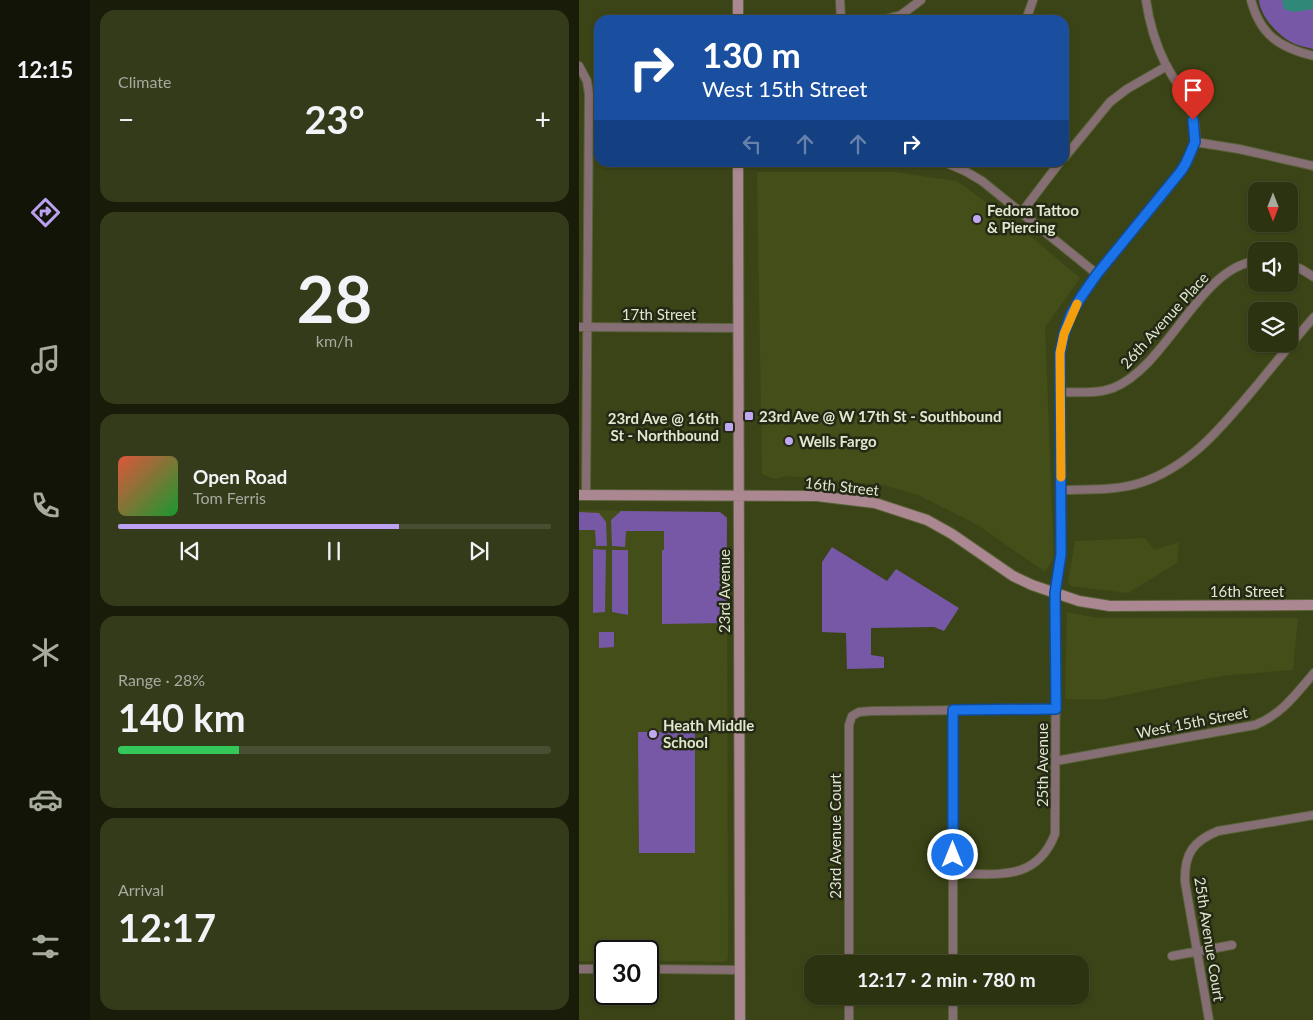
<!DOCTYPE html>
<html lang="en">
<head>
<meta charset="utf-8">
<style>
  body { margin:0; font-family:Lato,sans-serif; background:#343b1a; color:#f1f3f6; height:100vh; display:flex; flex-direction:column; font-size:19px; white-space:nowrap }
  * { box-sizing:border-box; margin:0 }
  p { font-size:16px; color:#a6aa9f }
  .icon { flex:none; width:28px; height:28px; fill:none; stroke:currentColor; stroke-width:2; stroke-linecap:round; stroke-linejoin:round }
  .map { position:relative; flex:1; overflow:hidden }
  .side { display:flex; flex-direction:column; gap:10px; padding:10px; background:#181c09; width:489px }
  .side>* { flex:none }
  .top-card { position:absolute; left:15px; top:15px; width:475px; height:152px; border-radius:15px; box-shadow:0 1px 4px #0004,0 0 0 1px #484e31; background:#1a4fa0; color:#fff; overflow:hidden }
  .needle { width:32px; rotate:180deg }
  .fabs { position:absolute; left:669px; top:182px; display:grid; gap:10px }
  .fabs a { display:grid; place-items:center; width:50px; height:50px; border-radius:10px; background:#2c3311; box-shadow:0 1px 4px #0004,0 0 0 1px #484e31; font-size:25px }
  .speed { position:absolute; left:15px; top:940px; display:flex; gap:10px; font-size:25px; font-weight:700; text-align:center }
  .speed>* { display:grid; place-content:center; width:65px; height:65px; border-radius:50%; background:#2c3311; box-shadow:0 1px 4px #0004,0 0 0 1px #484e31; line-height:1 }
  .speed .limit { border:2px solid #111; border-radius:8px; background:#fff; color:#111 }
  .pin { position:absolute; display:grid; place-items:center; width:42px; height:42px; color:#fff; margin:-51px -21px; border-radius:50% 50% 50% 0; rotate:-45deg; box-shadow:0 0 5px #0007 }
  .pin .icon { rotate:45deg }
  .me { position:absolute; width:55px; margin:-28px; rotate:0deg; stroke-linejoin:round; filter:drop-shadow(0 0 4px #0008) }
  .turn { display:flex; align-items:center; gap:18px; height:105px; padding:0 25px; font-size:22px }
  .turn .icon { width:65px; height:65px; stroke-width:2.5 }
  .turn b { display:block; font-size:35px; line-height:42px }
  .lanes { display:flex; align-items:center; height:48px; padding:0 25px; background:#0003; justify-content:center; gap:25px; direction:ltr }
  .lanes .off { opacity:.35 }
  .big { font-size:38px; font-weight:700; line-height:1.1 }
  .side .card { flex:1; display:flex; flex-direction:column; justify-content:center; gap:8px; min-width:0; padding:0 18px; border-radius:15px; background:#343b1a }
  .side .dial { align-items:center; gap:0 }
  .dial b { font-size:65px; line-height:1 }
  .song { display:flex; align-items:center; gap:15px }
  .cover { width:60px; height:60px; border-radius:8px; background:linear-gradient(135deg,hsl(10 70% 55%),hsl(130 70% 35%)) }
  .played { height:5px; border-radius:2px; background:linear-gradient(90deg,#bca0f2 65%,#484e31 65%) }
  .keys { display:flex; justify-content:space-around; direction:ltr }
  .heat { display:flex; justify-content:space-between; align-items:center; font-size:28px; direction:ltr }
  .charge { height:8px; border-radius:4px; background:linear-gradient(90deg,#34c759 28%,#484e31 0) }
  .trip { position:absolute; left:225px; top:955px; width:285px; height:50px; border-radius:15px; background:#2c3311; box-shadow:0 1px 4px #0004,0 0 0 1px #484e31; font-weight:700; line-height:50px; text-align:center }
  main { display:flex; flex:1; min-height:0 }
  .dock { display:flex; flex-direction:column; width:90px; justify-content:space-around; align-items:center; background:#121407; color:#a6aa9f }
  .dock .icon { width:35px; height:35px }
  .dock .active { color:#bca0f2 }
  .dock b { font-size:22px; color:#f1f3f6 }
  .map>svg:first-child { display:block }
</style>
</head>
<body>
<main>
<nav class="dock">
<b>12:15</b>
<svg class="icon active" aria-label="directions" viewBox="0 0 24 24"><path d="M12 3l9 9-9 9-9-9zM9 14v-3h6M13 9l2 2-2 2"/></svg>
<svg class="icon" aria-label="music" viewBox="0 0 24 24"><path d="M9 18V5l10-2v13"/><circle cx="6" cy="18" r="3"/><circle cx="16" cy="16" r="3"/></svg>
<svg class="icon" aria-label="phone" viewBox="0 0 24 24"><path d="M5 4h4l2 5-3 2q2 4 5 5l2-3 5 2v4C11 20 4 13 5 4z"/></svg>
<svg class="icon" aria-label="climate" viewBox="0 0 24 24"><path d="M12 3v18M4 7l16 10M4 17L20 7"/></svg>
<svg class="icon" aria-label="car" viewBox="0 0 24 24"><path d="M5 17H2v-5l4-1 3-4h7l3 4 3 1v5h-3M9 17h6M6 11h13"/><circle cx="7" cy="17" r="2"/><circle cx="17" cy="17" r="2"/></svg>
<svg class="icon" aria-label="filters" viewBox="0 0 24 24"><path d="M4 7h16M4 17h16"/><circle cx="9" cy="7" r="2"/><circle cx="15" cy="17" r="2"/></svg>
</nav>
<section class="side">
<div class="card"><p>Climate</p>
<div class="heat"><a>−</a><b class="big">23°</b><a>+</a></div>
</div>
<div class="card dial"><b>28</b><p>km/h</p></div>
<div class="card">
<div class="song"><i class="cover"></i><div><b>Open Road</b><p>Tom Ferris</p></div></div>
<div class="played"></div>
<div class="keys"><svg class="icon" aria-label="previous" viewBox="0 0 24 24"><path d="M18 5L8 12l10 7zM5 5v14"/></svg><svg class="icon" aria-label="pause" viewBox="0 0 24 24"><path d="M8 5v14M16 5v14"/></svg><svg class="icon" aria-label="next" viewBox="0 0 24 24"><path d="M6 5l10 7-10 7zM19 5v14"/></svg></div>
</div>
<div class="card"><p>Range · 28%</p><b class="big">140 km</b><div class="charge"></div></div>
<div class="card"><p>Arrival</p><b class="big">12:17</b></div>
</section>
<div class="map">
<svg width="735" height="1020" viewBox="0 0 735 1020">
  <rect width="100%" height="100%" fill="#3b4417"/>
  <path fill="#434e18" d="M178,172H315L378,181L433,221L501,278L466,327L475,558L466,572L397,524L339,495L304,485L207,476L195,479L183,474Z
    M0,510L141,512L148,516L149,956L148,960L144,962L69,961V951H26V961H0Z
    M566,538L575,550L600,542L598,563L549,593L491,586L489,582L496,541Z
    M488,612L518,618H719L714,670L652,675L625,679L526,699H486Z"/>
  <path fill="#7658a6" d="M680,0H734V49C728,47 720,46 714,43C700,37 681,16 680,0Z
    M42,511L141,512L148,518L147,623L83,624V550H85V531H47L46,547L33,546L32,520Z
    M0,512L20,513L27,522L28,546H17L16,530H0Z
    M253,547L308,581L317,569L380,608L365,631L355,627L292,628V655L305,657V668L268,669L267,633L243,632V562Z
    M14,549L27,550L26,612L14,613Z
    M33,550H49V615L33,612Z
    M20,632H35V647L20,648Z
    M59,732H116V853H60Z"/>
  <path fill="#308879" d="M703,0H734V9L715,12L705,9Z"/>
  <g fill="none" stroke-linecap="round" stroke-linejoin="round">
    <g stroke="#596138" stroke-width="10">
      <path id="minor" d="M261,0L262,20
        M672,0C681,35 701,48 735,56
        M303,20L322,15L342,0
        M447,20L454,0
        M0,66L8,81L10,94L7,495
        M616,142L660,149L735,166
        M485,158L531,102L548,89L588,66
        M365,162L386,171L403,181L518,274
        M443,212L481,162
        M710,264L722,269L735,277
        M0,327L159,328
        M481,392C498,392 518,394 534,388C589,366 621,266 678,261
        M482,490C508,489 536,491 561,483C613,466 645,424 679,384C697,362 716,339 735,317
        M374,710V964
        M477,761L676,725C702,715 717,694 735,673
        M374,874C417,873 457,883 476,834L477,623L476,593L482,554L481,353C484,339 487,325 493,313C514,271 553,232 583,196C594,181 613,161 616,141C620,111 600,89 587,65C577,45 570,22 567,0
        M593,956L653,945
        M270,964V725L273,716L280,712L293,711L477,709
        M0,969H26
        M69,969L160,970
        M270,1020V996
        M374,1020V996
        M630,1020L606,882C605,854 614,841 639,831L735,815"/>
    </g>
    <g stroke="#596138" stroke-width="12">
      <path id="secondary" d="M159,20V0
        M159,162L161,1020
        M0,495L238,496L296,503L348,520L373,534L434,576L453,585L500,601L531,606L735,605"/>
    </g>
    <use href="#minor" stroke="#856e74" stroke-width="8"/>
    <use href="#secondary" stroke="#ab8792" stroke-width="10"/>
  </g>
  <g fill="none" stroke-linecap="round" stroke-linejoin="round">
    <g stroke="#114b97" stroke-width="12">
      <path id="route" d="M374,855V710L477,709L476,593L482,554L481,353L485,334L492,314L502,297L518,274L602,171L607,163L616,142L614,120"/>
    </g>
    <use href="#route" stroke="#1a73e8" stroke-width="9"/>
    <path stroke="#f59e0b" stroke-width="9" d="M482,477L481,353L485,334L498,304"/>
  </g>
  <g fill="#c1a8f3" stroke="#242915" stroke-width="2">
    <circle cx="398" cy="219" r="5"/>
    <rect x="165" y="411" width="10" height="10" rx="2.5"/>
    <rect x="145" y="422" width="10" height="10" rx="2.5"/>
    <circle cx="210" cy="441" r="5"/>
    <circle cx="74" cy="734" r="5"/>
  </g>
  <g text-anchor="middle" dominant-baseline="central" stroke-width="5" stroke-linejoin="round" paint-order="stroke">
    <g font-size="15" font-weight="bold" fill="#e0e7ce" stroke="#242915" text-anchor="start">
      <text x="408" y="210">Fedora Tattoo<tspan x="408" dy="17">&amp; Piercing</tspan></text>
      <text x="180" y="416">23rd Ave @ W 17th St - Southbound</text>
      <text x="140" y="418" text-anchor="end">23rd Ave @ 16th<tspan x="140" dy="17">St - Northbound</tspan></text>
      <text x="220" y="441">Wells Fargo</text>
      <text x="84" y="725">Heath Middle<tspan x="84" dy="17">School</tspan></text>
    </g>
    <g font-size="15" fill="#e0e7ce" stroke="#242915">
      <text x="80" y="314">17th Street</text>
      <text transform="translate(585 320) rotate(-48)">26th Avenue Place</text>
      <text transform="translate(263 486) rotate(6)">16th Street</text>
      <text transform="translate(145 591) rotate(-90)">23rd Avenue</text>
      <text x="668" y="591">16th Street</text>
      <text transform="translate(613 722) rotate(-11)">West 15th Street</text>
      <text transform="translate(463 765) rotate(-90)">25th Avenue</text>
      <text transform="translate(256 836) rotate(-90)">23rd Avenue Court</text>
      <text transform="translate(631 939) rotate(81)">25th Avenue Court</text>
    </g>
  </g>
</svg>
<div class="fabs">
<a><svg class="needle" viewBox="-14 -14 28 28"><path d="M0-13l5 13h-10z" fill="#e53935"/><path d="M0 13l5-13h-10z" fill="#a6aa9f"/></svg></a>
<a><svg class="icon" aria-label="sound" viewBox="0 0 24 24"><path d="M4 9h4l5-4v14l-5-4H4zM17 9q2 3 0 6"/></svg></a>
<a><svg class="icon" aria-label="layers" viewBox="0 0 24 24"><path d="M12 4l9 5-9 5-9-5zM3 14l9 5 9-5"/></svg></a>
</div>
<div class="speed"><div class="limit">30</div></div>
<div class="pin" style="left:614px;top:120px;background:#d93025"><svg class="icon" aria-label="arrive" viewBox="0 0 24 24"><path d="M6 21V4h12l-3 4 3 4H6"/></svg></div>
<svg class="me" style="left:374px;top:855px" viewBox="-20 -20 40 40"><circle r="17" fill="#1a73e8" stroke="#fff" stroke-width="3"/><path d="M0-11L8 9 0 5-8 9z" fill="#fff"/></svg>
<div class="trip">12:17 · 2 min · 780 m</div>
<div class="top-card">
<div class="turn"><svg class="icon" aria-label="right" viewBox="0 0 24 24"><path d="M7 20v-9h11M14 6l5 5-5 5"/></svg><div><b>130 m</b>West 15th Street</div></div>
<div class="lanes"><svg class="icon off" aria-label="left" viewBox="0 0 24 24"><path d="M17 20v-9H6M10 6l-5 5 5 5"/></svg><svg class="icon off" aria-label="ahead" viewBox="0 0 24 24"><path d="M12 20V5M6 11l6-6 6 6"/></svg><svg class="icon off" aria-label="ahead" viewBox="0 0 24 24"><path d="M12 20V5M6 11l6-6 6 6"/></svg><svg class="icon" aria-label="right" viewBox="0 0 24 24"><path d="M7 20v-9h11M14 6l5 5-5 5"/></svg></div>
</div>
</div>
</main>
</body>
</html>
